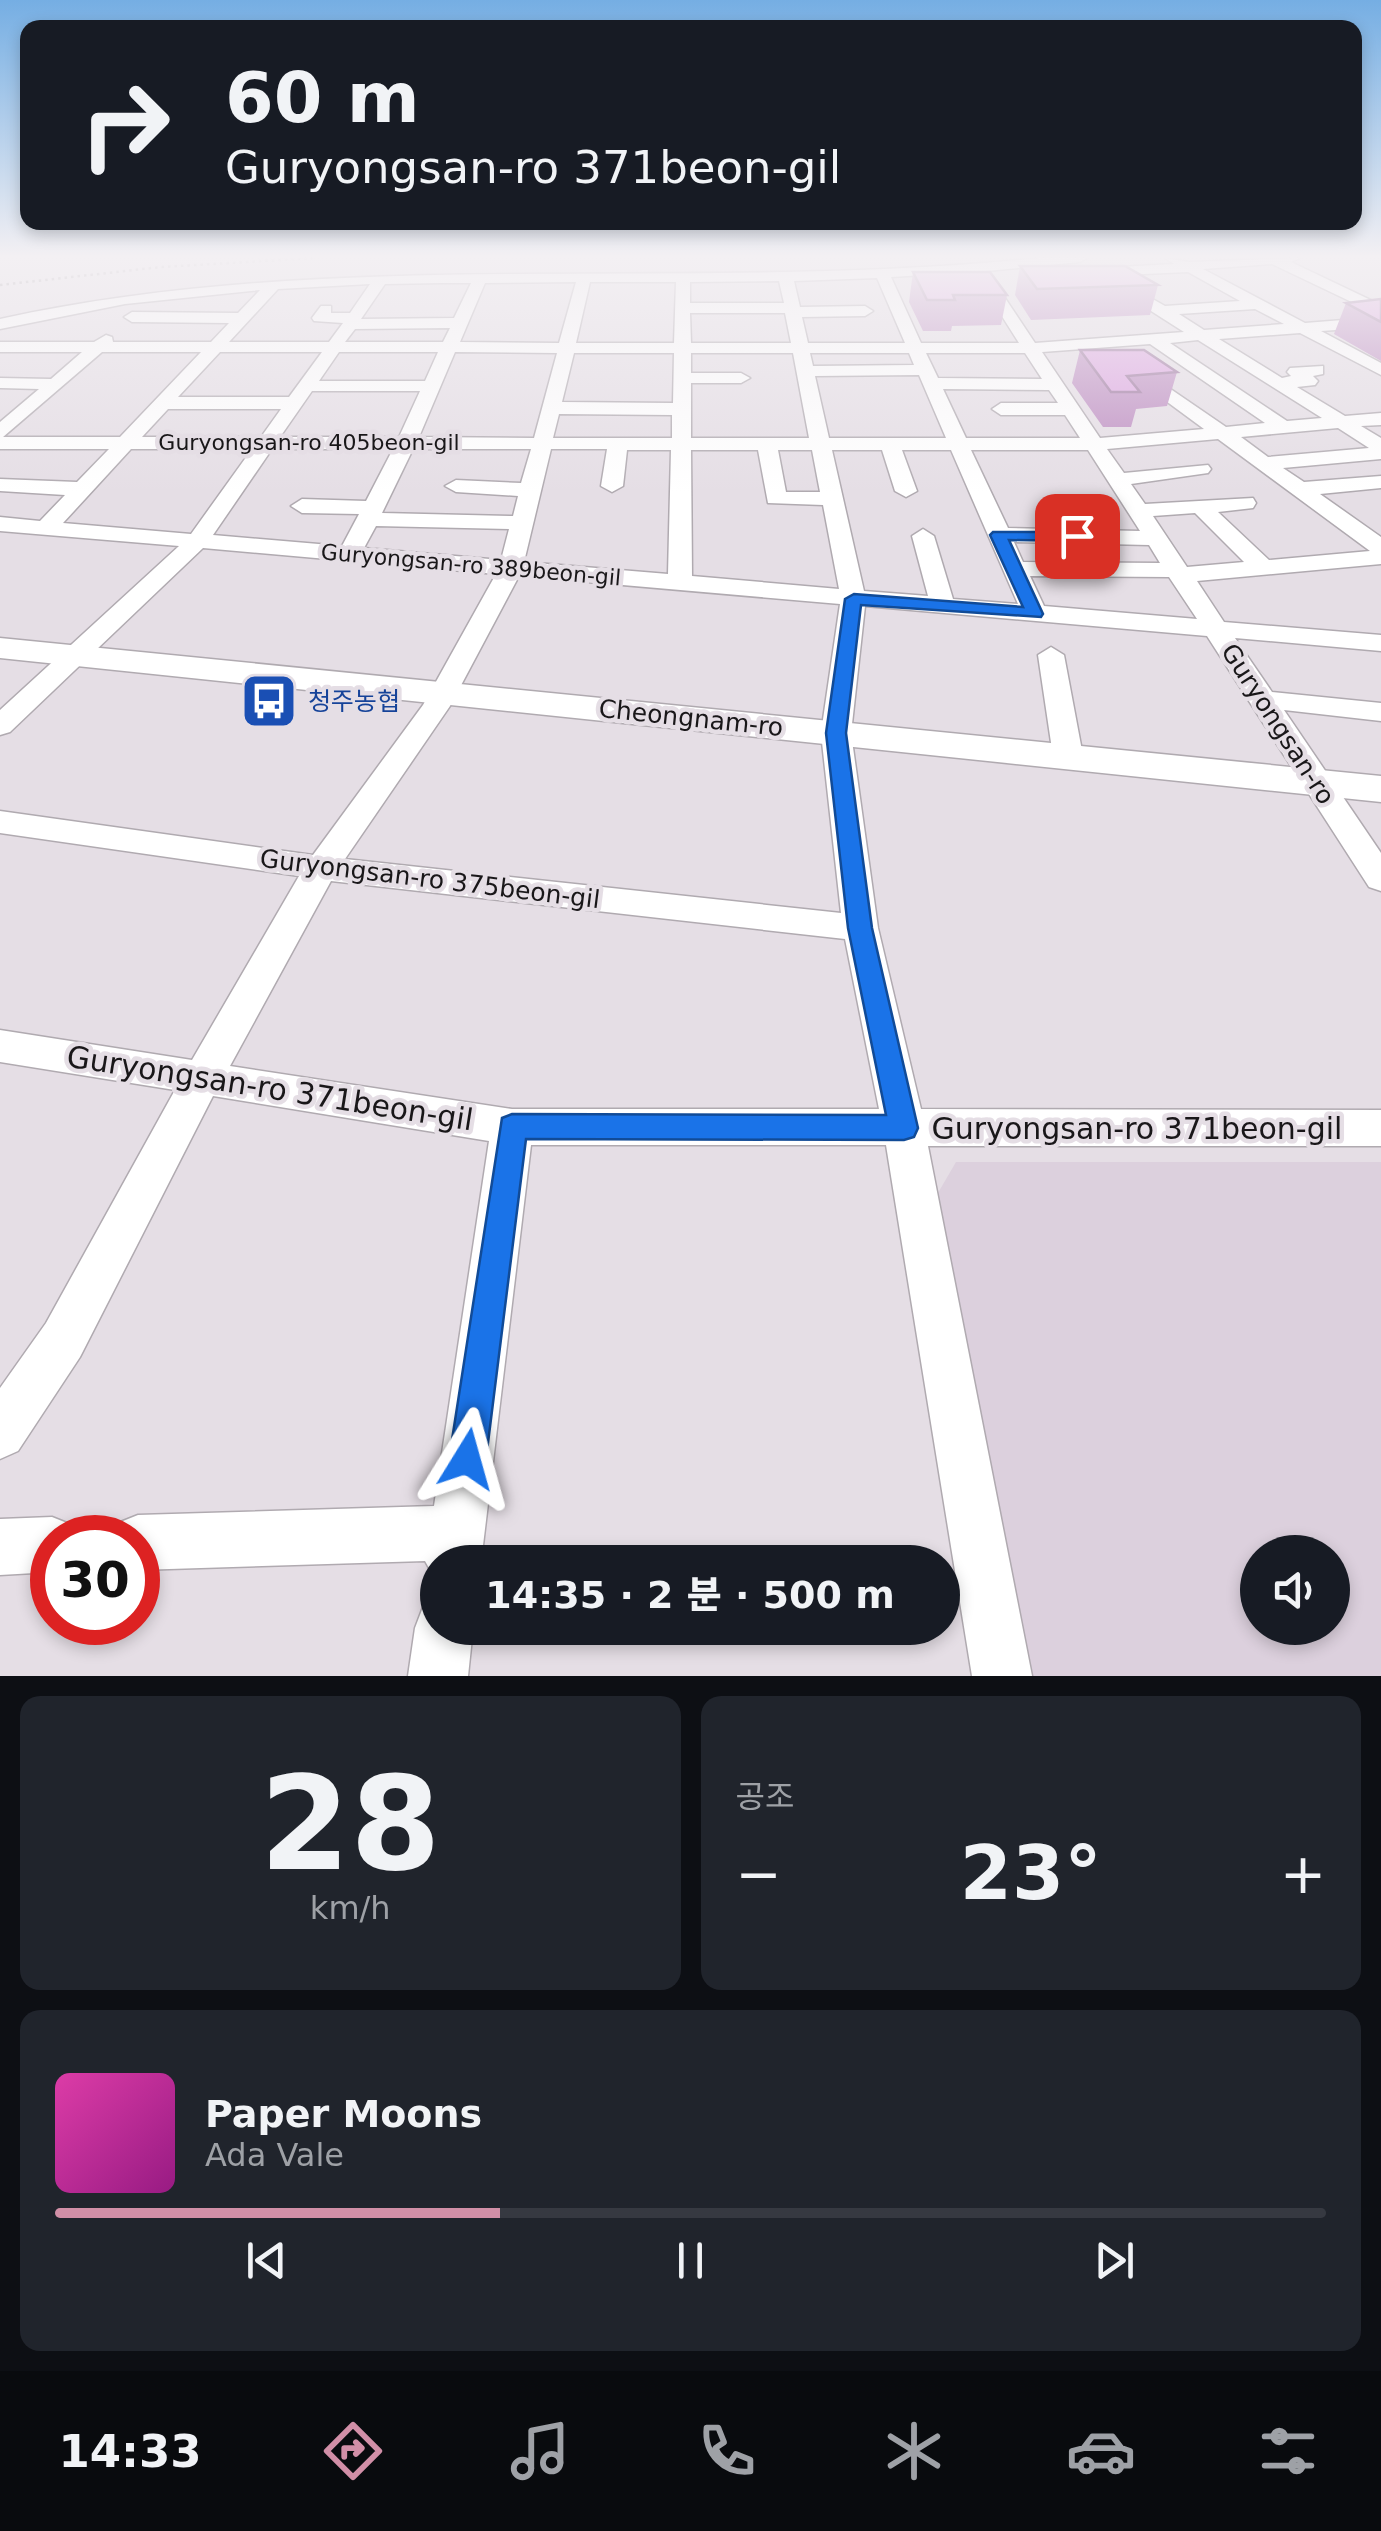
<!DOCTYPE html>
<html lang="ko">
<head>
<meta charset="utf-8">
<style>
  body { margin:0; font-family:"DejaVu Sans","Noto Sans KR",sans-serif; background:#20242c; color:#f1f3f6; height:100vh; display:flex; flex-direction:column; font-size:38px; white-space:nowrap }
  * { box-sizing:border-box; margin:0 }
  p { font-size:32px; color:#9ea1a6 }
  .icon { flex:none; width:55px; height:55px; fill:none; stroke:currentColor; stroke-width:2; stroke-linecap:round; stroke-linejoin:round }
  .map { position:relative; height:1676px; overflow:hidden }
  .side { display:flex; flex-direction:column; gap:20px; padding:20px; background:#0d0f14; flex:1 }
  .side>* { flex:none }
  .guide { position:absolute; left:20px; top:20px; width:1342px; height:210px; border-radius:20px; box-shadow:0 5px 15px #0003; background:#171b24; color:#f1f3f6; overflow:hidden }
  .tools { position:absolute; left:1240px; top:1535px; display:grid; gap:20px }
  .tools a { display:grid; place-items:center; width:110px; height:110px; border-radius:50%; background:#171b24; box-shadow:0 5px 15px #0003; font-size:50px }
  .speed { position:absolute; left:30px; top:1515px; display:flex; gap:20px; font-size:50px; font-weight:700; text-align:center }
  .speed>* { display:grid; place-content:center; width:130px; height:130px; border-radius:50%; background:#171b24; box-shadow:0 5px 15px #0003; line-height:1 }
  .speed .limit { border:15px solid #d22; background:#fff; color:#111 }
  .pin { position:absolute; display:grid; place-items:center; width:85px; height:85px; color:#fff; margin:-42px; border-radius:20px; box-shadow:0 5px 15px #0006 }
  .me { position:absolute; width:110px; margin:-55px; rotate:8deg; stroke-linejoin:round; filter:drop-shadow(0 0 8px #0008) }
  .turn { display:flex; align-items:center; gap:35px; height:210px; padding:0 40px; font-size:45px }
  .turn .icon { width:130px; height:130px; stroke-width:2.5 }
  .turn b { display:block; font-size:70px; line-height:85px }
  .big { font-size:75px; font-weight:800; line-height:1.1 }
  .side .widget { flex:1; display:flex; flex-direction:column; justify-content:center; gap:15px; min-width:0; padding:0 35px; border-radius:20px; background:#20242c }
  .side .dial { align-items:center; gap:0 }
  .dial b { font-size:130px; line-height:1 }
  .song { display:flex; align-items:center; gap:30px }
  .cover { width:120px; height:120px; border-radius:15px; background:linear-gradient(135deg,hsl(320 70% 55%),hsl(310 70% 35%)) }
  .played { height:10px; border-radius:5px; background:linear-gradient(90deg,#d18fa7 35%,#363941 35%) }
  .keys { display:flex; justify-content:space-around; direction:ltr }
  .heat { display:flex; justify-content:space-between; align-items:center; font-size:55px; direction:ltr }
  .side .tiles { flex:1; display:grid; gap:20px; grid-template-columns:1fr 1fr }
  .widget:last-child { grid-column:span 2 }
  .trip { position:absolute; left:420px; top:1545px; width:540px; height:100px; border-radius:50px; background:#171b24; box-shadow:0 5px 15px #0003; font-weight:800; line-height:100px; text-align:center }
  .tabs { display:flex; height:160px; justify-content:space-around; align-items:center; background:#090b0e; color:#9ea1a6 }
  .tabs .icon { width:70px; height:70px }
  .tabs .current { color:#d18fa7 }
  .tabs b { font-size:45px; color:#f1f3f6 }
  .map>svg:first-child { display:block }
</style>
</head>
<body>
<div class="map">
<svg width="1381" height="1676" viewBox="0 0 1381 1676">
  <rect width="100%" height="100%" fill="#e5dee5"/>
  <path fill="#dcd0dd" fill-rule="evenodd" d="M956,1162H1381V1676H1031L935,1198ZM1258,1552H1332V1628H1258Z"/>
  <g fill="none" stroke-linecap="round" stroke-linejoin="round">
    <g stroke="#b0aab0" stroke-width="3">
      <path id="minor" d="M1039,258H1087L1080,262L987,271L1035,343L1184,332L1112,286V280L1117,279L1165,306L1240,301L1188,272L1100,276L1093,272L1100,268L1174,264L1165,258L1189,262L1300,258L1291,262L1381,305V316L1272,264L1203,269L1305,323L1381,317V327L1321,331L1381,363V375L1300,333L1219,339L1282,378L1291,376L1287,372L1290,368L1323,366V374L1313,376L1318,381L1315,385L1297,387L1345,416L1381,413V425L1361,426L1381,438V459L1283,468L1304,482L1381,476V488L1320,494L1381,537V564L1197,581L1224,622L1381,635V651L1235,638L1272,692L1381,703V721L1284,710L1381,853V891L1369,887L1207,636L865,606L851,733L878,928L921,1109L1381,1110V1146H928L1032,1676H972L886,1145H531L481,1562H438V1584L425,1561L138,1570V1538H113L118,1523L138,1515L434,1506L489,1141L213,1096L80,1357L18,1451L0,1459V1388L46,1323L175,1090L0,1062V1030L192,1060L299,876L0,833V811L313,855L423,705L496,574L203,548L10,732L0,735V710L179,546L0,531V517L40,521L65,495L0,491V479L77,482L109,449H0V422L39,389L0,388V378L51,379L82,352H0V342H94L106,335L112,337L113,342H211L229,323L132,322L124,317L132,312L238,313L260,290L125,304L0,329V319C343,244 693,294 1039,258ZM974,272L1019,343H921L891,277ZM877,278L905,343H808L802,317L865,316L873,311L865,306L800,307L794,281ZM779,281L784,303H690V282ZM576,282L559,343L460,342L485,283ZM590,282H676L674,343H576ZM441,283H471L454,318L361,319L385,284ZM370,284L350,313H331V306H321L312,318L314,321L343,323L329,342H229L278,289ZM1255,309L1284,324L1204,330L1179,314ZM690,313H785L791,343H691ZM450,328L443,342H345L355,329ZM1198,340L1322,418L1287,421L1170,343ZM1150,344L1265,423L1226,427L1134,364L1125,369L1128,373L1204,429L1100,438L1042,352ZM102,352H201L120,437H3ZM220,352H322L289,397H178ZM339,352H438L425,381H319ZM455,352L557,353L534,438L419,437ZM574,353H674L673,403L562,402ZM691,353H793L809,438H691V383H741L750,378L741,373H691ZM810,353H909L914,365L813,366ZM926,353H1025L1042,379L938,378ZM919,375L946,438H829L815,376ZM943,389L1049,390L1058,403H1001L992,409L1001,415H1065L1080,438H966ZM312,391H420L399,437H280ZM168,409H281L261,437H142ZM559,414L672,415V438H553ZM1338,428L1369,448L1268,457L1241,437ZM1218,439L1370,551L1269,560L1218,512L1253,508L1256,503L1253,498L1145,504L1131,484L1208,473L1211,469L1208,465L1124,473L1107,449ZM131,449H252L191,534L63,523ZM272,449H393L366,501L302,499L291,506L302,513L359,514L342,546L213,535ZM413,449H531L521,483L456,480L445,486L456,492L518,496L513,516L382,513ZM551,449H607L601,486L612,492L623,486L627,450H671L668,574L524,562ZM691,450H758L768,503L823,505L839,589L692,576ZM778,450H812L820,492H786ZM832,450H882L895,491L906,497L917,491L902,450H951L1018,604L953,599L934,536L923,529L912,536L928,596L864,591ZM971,450H1088L1140,531L1008,528ZM1195,513L1244,562L1187,567L1153,516ZM376,526L509,529L501,560L364,548ZM1014,542L1149,545L1160,563L1023,562ZM519,576L840,604L821,733L841,913L345,859L450,706ZM1030,576L1169,577L1197,619L1044,606ZM331,881L845,939L879,1109H512L230,1066Z
        M1051,647L1064,655L1083,756L1079,762H1057L1053,756L1038,655Z
        M52,1517L72,1525L77,1538H52V1572L0,1575V1519Z
        M438,1602V1628H473L468,1676H408L415,1628L423,1607Z"/>
    </g>
    <g stroke="#b0aab0" stroke-width="3">
      <path id="major" d="M0,638L1381,776V802L0,658Z"/>
    </g>
    <path stroke="#8c878c" stroke-width="2.5" stroke-dasharray="2.5 4" stroke-linecap="butt" d="M0,285L161,267L314,258"/>
    <use href="#minor" fill="#fff" fill-rule="evenodd"/>
    <use href="#major" fill="#fff" fill-rule="evenodd"/>
  </g>
  <path fill="#be8ec2" d="M1020,266L1158,285L1150,315L1031,320L1015,295Z
    M913,272L1007,295L1001,325L952,326L951,331H923L909,302Z
    M1381,299V361L1334,334L1346,303Z
    M1080,350L1177,372L1167,406L1136,409L1131,427H1103L1072,383Z"/>
  <path fill="#dda5e1" stroke="#9b749e" stroke-width="2.5" d="M1020,266H1125L1158,285L1037,289Z
    M913,272H990L1007,295H953L955,300H927Z
    M1381,299V322L1346,303Z
    M1080,350H1144L1177,372L1127,376L1140,392H1111Z"/>
  <linearGradient id="sky" x2="0" y2="1"><stop stop-color="#75aee3"/><stop offset="0.52" stop-color="#f3f0f3"/><stop offset="1" stop-color="#f3f0f3" stop-opacity="0"/></linearGradient>
  <rect width="1381" height="493" fill="url(#sky)"/>
  <path fill="#1a73e8" stroke="#114b97" stroke-width="2.5" d="M993,532H1077L1085,536L1077,541L1009,540L1043,614L1041,617L861,605L846,733L872,928L918,1128L914,1137L904,1140L526,1139L486,1459L480,1472L467,1477L454,1472L449,1459L502,1118L512,1114L886,1115L848,928L826,733L845,599L854,594L1023,607L990,535Z"/>
  <defs>
    <g id="bus-square" transform="scale(2.875)"><rect x="-9" y="-9" width="18" height="18" rx="4" fill="#1a4fb4" stroke="#e5dee5"/><path d="M-5-6H5V4H4V6H2V4H-2V6H-4V4H-5ZM-3.5-4V0h7V-4ZM-3.5 1.2v1.5H-2V1.2ZM2 1.2v1.5H3.5V1.2Z" fill="#fff"/></g>
  </defs>
  <g fill-rule="evenodd">
    <use href="#bus-square" x="269" y="701"/>
  </g>
  <g text-anchor="middle" dominant-baseline="central" stroke-width="9" stroke-linejoin="round" paint-order="stroke">
    <g font-size="22" fill="#191719" stroke="#e5dee5">
      <text x="309" y="442">Guryongsan-ro 405beon-gil</text>
      <text transform="translate(471 565) rotate(5)">Guryongsan-ro 389beon-gil</text>
    </g>
    <g font-size="25" fill="#164399" stroke="#e5dee5" text-anchor="start">
      <text x="308" y="701">청주농협</text>
    </g>
    <g font-size="25" fill="#191719" stroke="#e5dee5">
      <text transform="translate(691 718) rotate(6)">Cheongnam-ro</text>
      <text transform="translate(1278 724) rotate(57)">Guryongsan-ro</text>
      <text transform="translate(430 879) rotate(7)">Guryongsan-ro 375beon-gil</text>
    </g>
    <g font-size="30" fill="#191719" stroke="#e5dee5">
      <text transform="translate(270 1088) rotate(9)">Guryongsan-ro 371beon-gil</text>
      <text x="1137" y="1128">Guryongsan-ro 371beon-gil</text>
    </g>
  </g>
</svg>
<div class="tools">
<a><svg class="icon" aria-label="sound" viewBox="0 0 24 24"><path d="M4 9h4l5-4v14l-5-4H4zM17 9q2 3 0 6"/></svg></a>
</div>
<div class="speed"><div class="limit">30</div></div>
<div class="pin" style="left:1077px;top:536px;background:#d93025"><svg class="icon" aria-label="arrive" viewBox="0 0 24 24"><path d="M6 21V4h12l-3 4 3 4H6"/></svg></div>
<svg class="me" style="left:467px;top:1459px" viewBox="-20 -20 40 40"><path d="M0-17L14 15 0 8-14 15z" fill="#1a73e8" stroke="#fff" stroke-width="4"/></svg>
<div class="trip">14:35 · 2 분 · 500 m</div>
<div class="guide">
<div class="turn"><svg class="icon" aria-label="right" viewBox="0 0 24 24"><path d="M7 20v-9h11M14 6l5 5-5 5"/></svg><div><b>60 m</b>Guryongsan-ro 371beon-gil</div></div>
</div>
</div>
<section class="side">
<div class="tiles">
<div class="widget dial"><b>28</b><p>km/h</p></div>
<div class="widget"><p>공조</p>
<div class="heat"><a>−</a><b class="big">23°</b><a>+</a></div>
</div>
<div class="widget">
<div class="song"><i class="cover"></i><div><b>Paper Moons</b><p>Ada Vale</p></div></div>
<div class="played"></div>
<div class="keys"><svg class="icon" aria-label="previous" viewBox="0 0 24 24"><path d="M18 5L8 12l10 7zM5 5v14"/></svg><svg class="icon" aria-label="pause" viewBox="0 0 24 24"><path d="M8 5v14M16 5v14"/></svg><svg class="icon" aria-label="next" viewBox="0 0 24 24"><path d="M6 5l10 7-10 7zM19 5v14"/></svg></div>
</div>
</div>
</section>
<nav class="tabs">
<b>14:33</b>
<svg class="icon current" aria-label="directions" viewBox="0 0 24 24"><path d="M12 3l9 9-9 9-9-9zM9 14v-3h6M13 9l2 2-2 2"/></svg>
<svg class="icon" aria-label="music" viewBox="0 0 24 24"><path d="M9 18V5l10-2v13"/><circle cx="6" cy="18" r="3"/><circle cx="16" cy="16" r="3"/></svg>
<svg class="icon" aria-label="phone" viewBox="0 0 24 24"><path d="M5 4h4l2 5-3 2q2 4 5 5l2-3 5 2v4C11 20 4 13 5 4z"/></svg>
<svg class="icon" aria-label="climate" viewBox="0 0 24 24"><path d="M12 3v18M4 7l16 10M4 17L20 7"/></svg>
<svg class="icon" aria-label="car" viewBox="0 0 24 24"><path d="M5 17H2v-5l4-1 3-4h7l3 4 3 1v5h-3M9 17h6M6 11h13"/><circle cx="7" cy="17" r="2"/><circle cx="17" cy="17" r="2"/></svg>
<svg class="icon" aria-label="filters" viewBox="0 0 24 24"><path d="M4 7h16M4 17h16"/><circle cx="9" cy="7" r="2"/><circle cx="15" cy="17" r="2"/></svg>
</nav>
</body>
</html>
